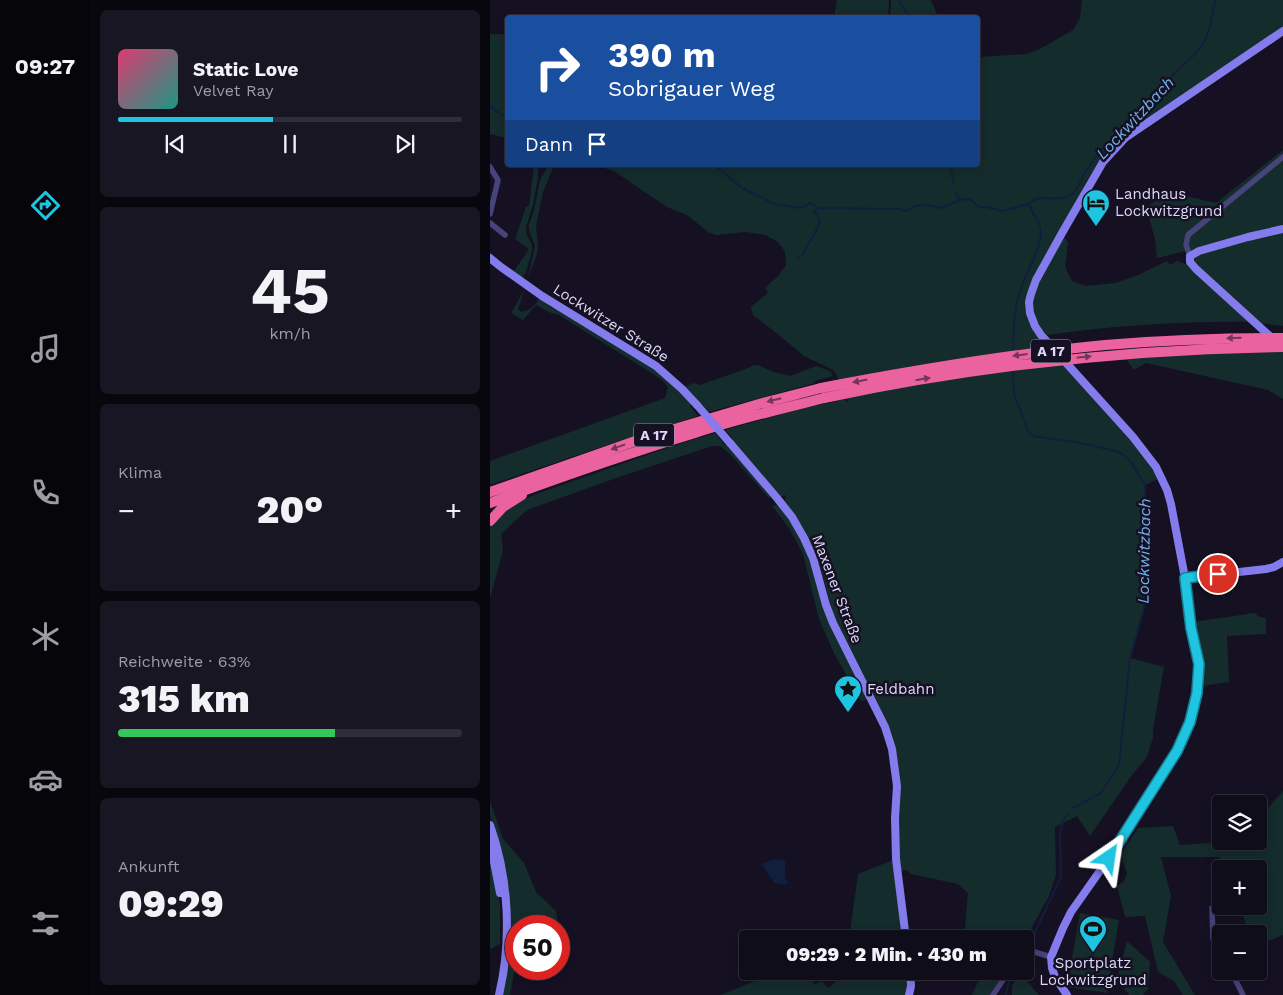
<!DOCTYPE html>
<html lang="de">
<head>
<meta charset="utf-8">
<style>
  body { margin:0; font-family:"Work Sans",sans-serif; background:#191623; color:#f1f3f6; height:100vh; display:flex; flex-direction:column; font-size:19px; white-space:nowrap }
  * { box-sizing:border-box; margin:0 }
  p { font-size:16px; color:#9c9ca2 }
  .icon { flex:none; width:28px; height:28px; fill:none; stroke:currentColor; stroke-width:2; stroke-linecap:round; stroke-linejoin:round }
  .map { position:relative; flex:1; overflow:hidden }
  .sheet { display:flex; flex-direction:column; gap:10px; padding:10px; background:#09070e; width:400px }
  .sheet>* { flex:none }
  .hud { position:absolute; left:15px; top:15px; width:475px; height:152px; border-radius:5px; box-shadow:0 2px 12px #0003,0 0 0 1px #302d39; background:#1a4fa0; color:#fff; overflow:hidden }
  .tools { position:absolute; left:722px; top:795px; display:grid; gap:10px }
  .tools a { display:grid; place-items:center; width:55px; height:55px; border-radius:5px; background:#100d1a; box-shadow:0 2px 12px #0003,0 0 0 1px #302d39; font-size:25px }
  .speed { position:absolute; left:15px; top:915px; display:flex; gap:10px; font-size:25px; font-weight:700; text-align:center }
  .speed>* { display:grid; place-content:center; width:65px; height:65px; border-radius:50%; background:#100d1a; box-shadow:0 2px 12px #0003,0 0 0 1px #302d39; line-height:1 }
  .speed .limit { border:8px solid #d22; background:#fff; color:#111 }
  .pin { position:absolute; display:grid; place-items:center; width:42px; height:42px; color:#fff; margin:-21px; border:2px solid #fff; border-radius:50%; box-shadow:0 1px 5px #0007 }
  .me { position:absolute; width:55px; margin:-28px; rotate:32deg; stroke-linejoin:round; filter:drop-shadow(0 0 4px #0008) }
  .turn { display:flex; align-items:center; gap:18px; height:105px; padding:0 20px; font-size:22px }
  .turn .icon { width:65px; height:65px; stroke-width:2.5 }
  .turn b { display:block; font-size:35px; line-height:42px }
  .then { display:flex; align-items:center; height:48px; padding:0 20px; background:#0003; gap:10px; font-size:19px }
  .big { font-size:38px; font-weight:800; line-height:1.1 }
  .sheet .tile { flex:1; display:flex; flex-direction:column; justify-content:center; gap:8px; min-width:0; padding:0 18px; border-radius:8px; background:#191623 }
  .sheet .dial { align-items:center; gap:0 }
  .dial b { font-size:65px; line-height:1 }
  .song { display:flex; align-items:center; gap:15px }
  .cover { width:60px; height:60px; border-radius:8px; background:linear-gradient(135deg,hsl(340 70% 55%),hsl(170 70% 35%)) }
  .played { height:5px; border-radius:2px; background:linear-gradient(90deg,#1fc4e0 45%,#302d39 45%) }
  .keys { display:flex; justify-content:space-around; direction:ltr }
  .heat { display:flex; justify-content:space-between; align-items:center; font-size:28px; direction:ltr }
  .charge { height:8px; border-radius:4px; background:linear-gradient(90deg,#34c759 63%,#302d39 0) }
  .trip { position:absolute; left:249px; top:930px; width:295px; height:50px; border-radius:5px; background:#100d1a; box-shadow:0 2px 12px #0003,0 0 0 1px #302d39; font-weight:800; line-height:50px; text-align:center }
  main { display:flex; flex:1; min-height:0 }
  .menu { display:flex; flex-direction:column; width:90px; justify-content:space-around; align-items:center; background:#06050a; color:#9c9ca2 }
  .menu .icon { width:35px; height:35px }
  .menu .active { color:#1fc4e0 }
  .menu b { font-size:22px; color:#f1f3f6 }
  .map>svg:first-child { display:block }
</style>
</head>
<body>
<main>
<nav class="menu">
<b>09:27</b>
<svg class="icon active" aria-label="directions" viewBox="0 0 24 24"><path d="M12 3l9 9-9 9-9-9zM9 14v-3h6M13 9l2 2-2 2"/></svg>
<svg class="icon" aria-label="music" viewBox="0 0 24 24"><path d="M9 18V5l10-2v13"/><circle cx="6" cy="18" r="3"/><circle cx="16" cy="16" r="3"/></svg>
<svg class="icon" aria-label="phone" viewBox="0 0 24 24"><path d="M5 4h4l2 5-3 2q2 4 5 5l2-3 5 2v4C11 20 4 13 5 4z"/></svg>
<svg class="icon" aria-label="climate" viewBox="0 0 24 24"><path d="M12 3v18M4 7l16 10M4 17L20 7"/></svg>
<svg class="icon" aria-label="car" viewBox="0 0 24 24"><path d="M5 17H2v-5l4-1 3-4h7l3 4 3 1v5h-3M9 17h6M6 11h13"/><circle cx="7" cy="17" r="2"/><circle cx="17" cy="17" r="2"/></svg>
<svg class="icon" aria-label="filters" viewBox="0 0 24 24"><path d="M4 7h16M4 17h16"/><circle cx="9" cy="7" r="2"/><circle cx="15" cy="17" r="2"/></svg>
</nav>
<section class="sheet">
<div class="tile">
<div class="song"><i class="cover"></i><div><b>Static Love</b><p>Velvet Ray</p></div></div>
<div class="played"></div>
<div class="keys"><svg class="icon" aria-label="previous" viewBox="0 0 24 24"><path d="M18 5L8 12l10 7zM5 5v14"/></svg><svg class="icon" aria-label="pause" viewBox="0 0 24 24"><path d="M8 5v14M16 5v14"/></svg><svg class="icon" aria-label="next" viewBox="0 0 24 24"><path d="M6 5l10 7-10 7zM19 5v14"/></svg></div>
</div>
<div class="tile dial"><b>45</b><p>km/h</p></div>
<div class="tile"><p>Klima</p>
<div class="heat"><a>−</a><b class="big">20°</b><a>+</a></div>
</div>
<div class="tile"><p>Reichweite · 63%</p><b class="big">315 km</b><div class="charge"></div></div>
<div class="tile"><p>Ankunft</p><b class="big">09:29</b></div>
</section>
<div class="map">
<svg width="793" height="995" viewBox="0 0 793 995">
  <rect width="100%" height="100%" fill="#151123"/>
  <path fill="#152c2c" d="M347,0H399L398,17H344Z
    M401,0H440L442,2L448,17H400Z
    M592,0H793V28L610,160L597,180L547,273L538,313L571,362L642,441L655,457L668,479L655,485V604L640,658L674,667L663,729V737L657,757L642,775L600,836L587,816L565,827L566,875L559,896L535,940V939H508L512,931L501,939H474L478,893L468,884L421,874L417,870L410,871L404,748L401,732C383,694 361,657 345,618C339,605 338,591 333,577C325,550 312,525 295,502V500L296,497L295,495L292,496H290L242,441L243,439L235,430L335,402L336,404L354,399L356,402H358L346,374L343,370L314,356L289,335L263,315L261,308L262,306L278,293L275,288L289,275L296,265L295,252L288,242L275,235L256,232L226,235L218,232L197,215L177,207L124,171L105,165H488V57L537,54L550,49L583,30L590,18Z
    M0,34H17V138L0,134Z
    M793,150V227L667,258L665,239L656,207L667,200L691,195L726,203Z
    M44,165H48V178L43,205L36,227V233L42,245V251L36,272L32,278L24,271L39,249L25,239L36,207L39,206Z
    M61,165H64L53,192L46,226L48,247L47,254L38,278L45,246L39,229V224L44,211L50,180L57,168L60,167Z
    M793,232V326L768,323L703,262L705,257L711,253L742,244Z
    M573,237L576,239L578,243L575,267L582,281L596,286L625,283L646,276L677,261L680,265L684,263L687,261L698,265L759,322C691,321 624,326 557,335C552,329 547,323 545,315C536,292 562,257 573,237Z
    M35,289L28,309L31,312C40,310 45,307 49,298L51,299L60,307L68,310L156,363C173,376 187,389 201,404L200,406L208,416L105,449L0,485V461L175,398L178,387L172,380L163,374L69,315L61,313L46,305L33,320L21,313Z
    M793,348V399L778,390L656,363L644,370L632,353Z
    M268,365L284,372L300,376L326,366L340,371L343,376L325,381V383L219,412L211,403L209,404L194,387L203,383L210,385L256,369L262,366Z
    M225,433L236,446L237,445L281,496L279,498L239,453L230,446H222L129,477L37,510L11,534L13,550L0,599V525L22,505L46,494L177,448Z
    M289,505L299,517L320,557L339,622L364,673L378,699L371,701L344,653L329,619L313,554L299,528L282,506Z
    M765,613L769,617L776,618V634L737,636L739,682L712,686L714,674L703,622Z
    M793,791V935L769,945V934H760L749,906H769V869H737L729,857H671L681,896L673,942L705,995H693L684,981L668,972L655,916L635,917L627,886L634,881L637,873L630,855L648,828L683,826L690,845L721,843L730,818H731V841H769V811L779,807Z
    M0,801L13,839L34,863L46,892L66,911L68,924L67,926H26V963L20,995H12L19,947L6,833L0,815Z
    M0,847L8,888L10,906V944L0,949Z
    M403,860L413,939H359L368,874Z
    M590,913L629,920L617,993L577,987Z
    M637,941L660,962L658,989L653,995H639L627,979Z
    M297,971H319L324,985L332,981L338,988L345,983L352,971H418L419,987L416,995H231L267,980Z
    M493,971H516L500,995H482Z
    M527,971H528L549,995H522V987Z"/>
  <path fill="#111f3c" d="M283,859L295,860V877L298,883L296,885L284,883L272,864Z"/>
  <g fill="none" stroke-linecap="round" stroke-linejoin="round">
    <path stroke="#111f3c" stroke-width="2" d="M409,0C411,7 417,11 419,18
      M0,108L2,107L10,114L18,115
      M226,165L228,168L252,188L284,204L310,208L321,203L328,208L408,209L418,211L425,206L439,205L451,208L473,199L481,200L489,207H496L512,211L539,204
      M460,165L464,185
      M466,193L470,200
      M308,258L314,254C317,242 327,234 330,220L324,211L328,208
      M523,352C524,329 523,313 530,291C536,273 550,251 551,233C551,222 542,214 539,204C548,191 571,206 584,192C589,187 592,178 595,172C599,166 604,159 608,154C623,136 641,122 658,106C668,97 675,84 684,74C694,64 705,56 713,44C720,34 723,12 725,0
      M523,369L524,394L538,431L543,436L591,443L629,452L639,459L655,485V604L640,658L629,765L611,793L583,808
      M535,955L539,949L546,930L571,877L570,833L574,819L579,812
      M516,995L519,981L524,971"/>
    <path stroke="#47437b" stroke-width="5.5" d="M0,167L8,180L0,214
      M0,223L15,235
      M700,256L696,245L698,235L793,157
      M722,908L723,939L731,954
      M535,949L561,957
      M741,971L753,995
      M503,995L519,971"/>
    <path stroke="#847ced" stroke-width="8" d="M0,258L11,267L52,296L166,366L192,389L207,405
      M783,339L706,269L700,262V256L709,251L758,237L793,229
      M240,443L287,498L302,517L314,538L323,558L336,605L343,623L395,727L402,749L407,786L405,818L406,859L416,939
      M695,578L776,569L784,567L793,562
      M0,825C19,878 22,940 9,995
      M0,841L10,893
      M419,995L421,986L420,971
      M577,995L565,977L562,968L561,957L573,928L581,912L619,858L687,751L700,722L707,693L709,664L701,628L695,578L681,504L677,490L666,467L643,437L551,335L545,326L540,313L539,302L541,294L546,280L572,233L613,162L635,138L793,31"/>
    <path stroke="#ea639e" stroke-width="10" d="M0,492L154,438L269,404L331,388
      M0,503C68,478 136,454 205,433C247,419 291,409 334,398
      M0,521L13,507L32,495"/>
    <path stroke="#847ced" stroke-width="8" d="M207,405L240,443"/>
    <path stroke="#ea639e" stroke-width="10" d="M331,388C425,370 520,354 615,345C674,340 734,338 793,338
      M334,398C485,366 638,349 793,347"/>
  </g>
  <defs><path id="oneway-solid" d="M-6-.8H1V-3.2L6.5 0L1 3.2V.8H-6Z" transform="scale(1.25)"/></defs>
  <g fill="#75365a">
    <use href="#oneway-solid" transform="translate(744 338) rotate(179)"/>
    <use href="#oneway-solid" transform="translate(530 355) rotate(173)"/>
    <use href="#oneway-solid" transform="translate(594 357) rotate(-6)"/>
    <use href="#oneway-solid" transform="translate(433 379) rotate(-9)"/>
    <use href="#oneway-solid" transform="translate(370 381) rotate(169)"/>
    <use href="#oneway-solid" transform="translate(284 400) rotate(166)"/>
    <use href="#oneway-solid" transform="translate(128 447) rotate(161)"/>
  </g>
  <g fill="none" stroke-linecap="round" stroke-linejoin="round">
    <g stroke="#147f92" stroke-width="12">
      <path id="route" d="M619,858L687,751L700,722L707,693L709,664L701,628L695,578L728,574"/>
    </g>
    <use href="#route" stroke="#1fc4e0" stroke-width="9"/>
  </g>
  <defs>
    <g id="hotel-pin" transform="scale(1.4375)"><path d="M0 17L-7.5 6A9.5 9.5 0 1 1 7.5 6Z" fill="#1fc4e0" stroke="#151123"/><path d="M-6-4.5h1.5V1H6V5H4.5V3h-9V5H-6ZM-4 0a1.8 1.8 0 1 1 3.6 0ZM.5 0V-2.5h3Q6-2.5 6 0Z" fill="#111"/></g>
    <g id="sight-pin" transform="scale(1.4375)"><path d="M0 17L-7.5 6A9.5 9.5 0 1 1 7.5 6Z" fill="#1fc4e0" stroke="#151123"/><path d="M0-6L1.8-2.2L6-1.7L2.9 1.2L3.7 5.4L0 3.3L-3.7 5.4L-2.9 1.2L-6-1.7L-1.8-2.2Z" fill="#111"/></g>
    <g id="stadium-pin" transform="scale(1.4375)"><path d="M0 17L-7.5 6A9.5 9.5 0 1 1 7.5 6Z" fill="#1fc4e0" stroke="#151123"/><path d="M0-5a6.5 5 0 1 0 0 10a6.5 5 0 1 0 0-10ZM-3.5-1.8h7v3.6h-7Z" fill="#111"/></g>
  </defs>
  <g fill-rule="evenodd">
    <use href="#hotel-pin" x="606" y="203"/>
    <use href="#sight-pin" x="358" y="689"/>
    <use href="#stadium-pin" x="603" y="929"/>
  </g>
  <g text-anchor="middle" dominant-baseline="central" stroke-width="5" stroke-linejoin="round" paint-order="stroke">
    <g fill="#151123" stroke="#a29cba" stroke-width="1">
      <rect x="541" y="339.5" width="40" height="23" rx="4"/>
      <rect x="144" y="423.5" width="40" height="23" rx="4"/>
    </g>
    <g font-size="14" font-weight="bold" fill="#ded8fa">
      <text x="561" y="351">A 17</text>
      <text x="164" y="435">A 17</text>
    </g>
    <g font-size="15" fill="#ded8fa" stroke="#151123" text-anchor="start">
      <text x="625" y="194">Landhaus<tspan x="625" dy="17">Lockwitzgrund</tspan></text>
      <text x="377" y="689">Feldbahn</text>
      <text x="603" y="963" text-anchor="middle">Sportplatz<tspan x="603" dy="17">Lockwitzgrund</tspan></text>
    </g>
    <g font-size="15" fill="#ded8fa" stroke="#151123">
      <text transform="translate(121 323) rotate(32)">Lockwitzer Straße</text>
      <text transform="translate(347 589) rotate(69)">Maxener Straße</text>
    </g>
    <g font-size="16" font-style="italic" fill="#74b0ec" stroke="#151123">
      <text transform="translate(645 118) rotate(-47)">Lockwitzbach</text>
      <text transform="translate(654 551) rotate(-89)">Lockwitzbach</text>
    </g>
  </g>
</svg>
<div class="tools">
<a><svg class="icon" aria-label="layers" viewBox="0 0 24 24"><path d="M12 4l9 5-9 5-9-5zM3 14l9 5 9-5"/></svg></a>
<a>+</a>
<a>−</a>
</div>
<div class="speed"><div class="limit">50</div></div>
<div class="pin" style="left:728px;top:574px;background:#d93025"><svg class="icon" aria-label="arrive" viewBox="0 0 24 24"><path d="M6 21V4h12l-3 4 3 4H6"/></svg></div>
<svg class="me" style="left:619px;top:858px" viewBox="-20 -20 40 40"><path d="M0-17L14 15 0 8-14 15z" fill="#1fc4e0" stroke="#fff" stroke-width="4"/></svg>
<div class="trip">09:29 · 2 Min. · 430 m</div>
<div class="hud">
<div class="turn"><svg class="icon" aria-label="right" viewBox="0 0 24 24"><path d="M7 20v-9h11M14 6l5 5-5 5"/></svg><div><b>390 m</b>Sobrigauer Weg</div></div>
<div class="then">Dann<svg class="icon" aria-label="arrive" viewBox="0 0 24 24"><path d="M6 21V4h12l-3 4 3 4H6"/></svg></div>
</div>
</div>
</main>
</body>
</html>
